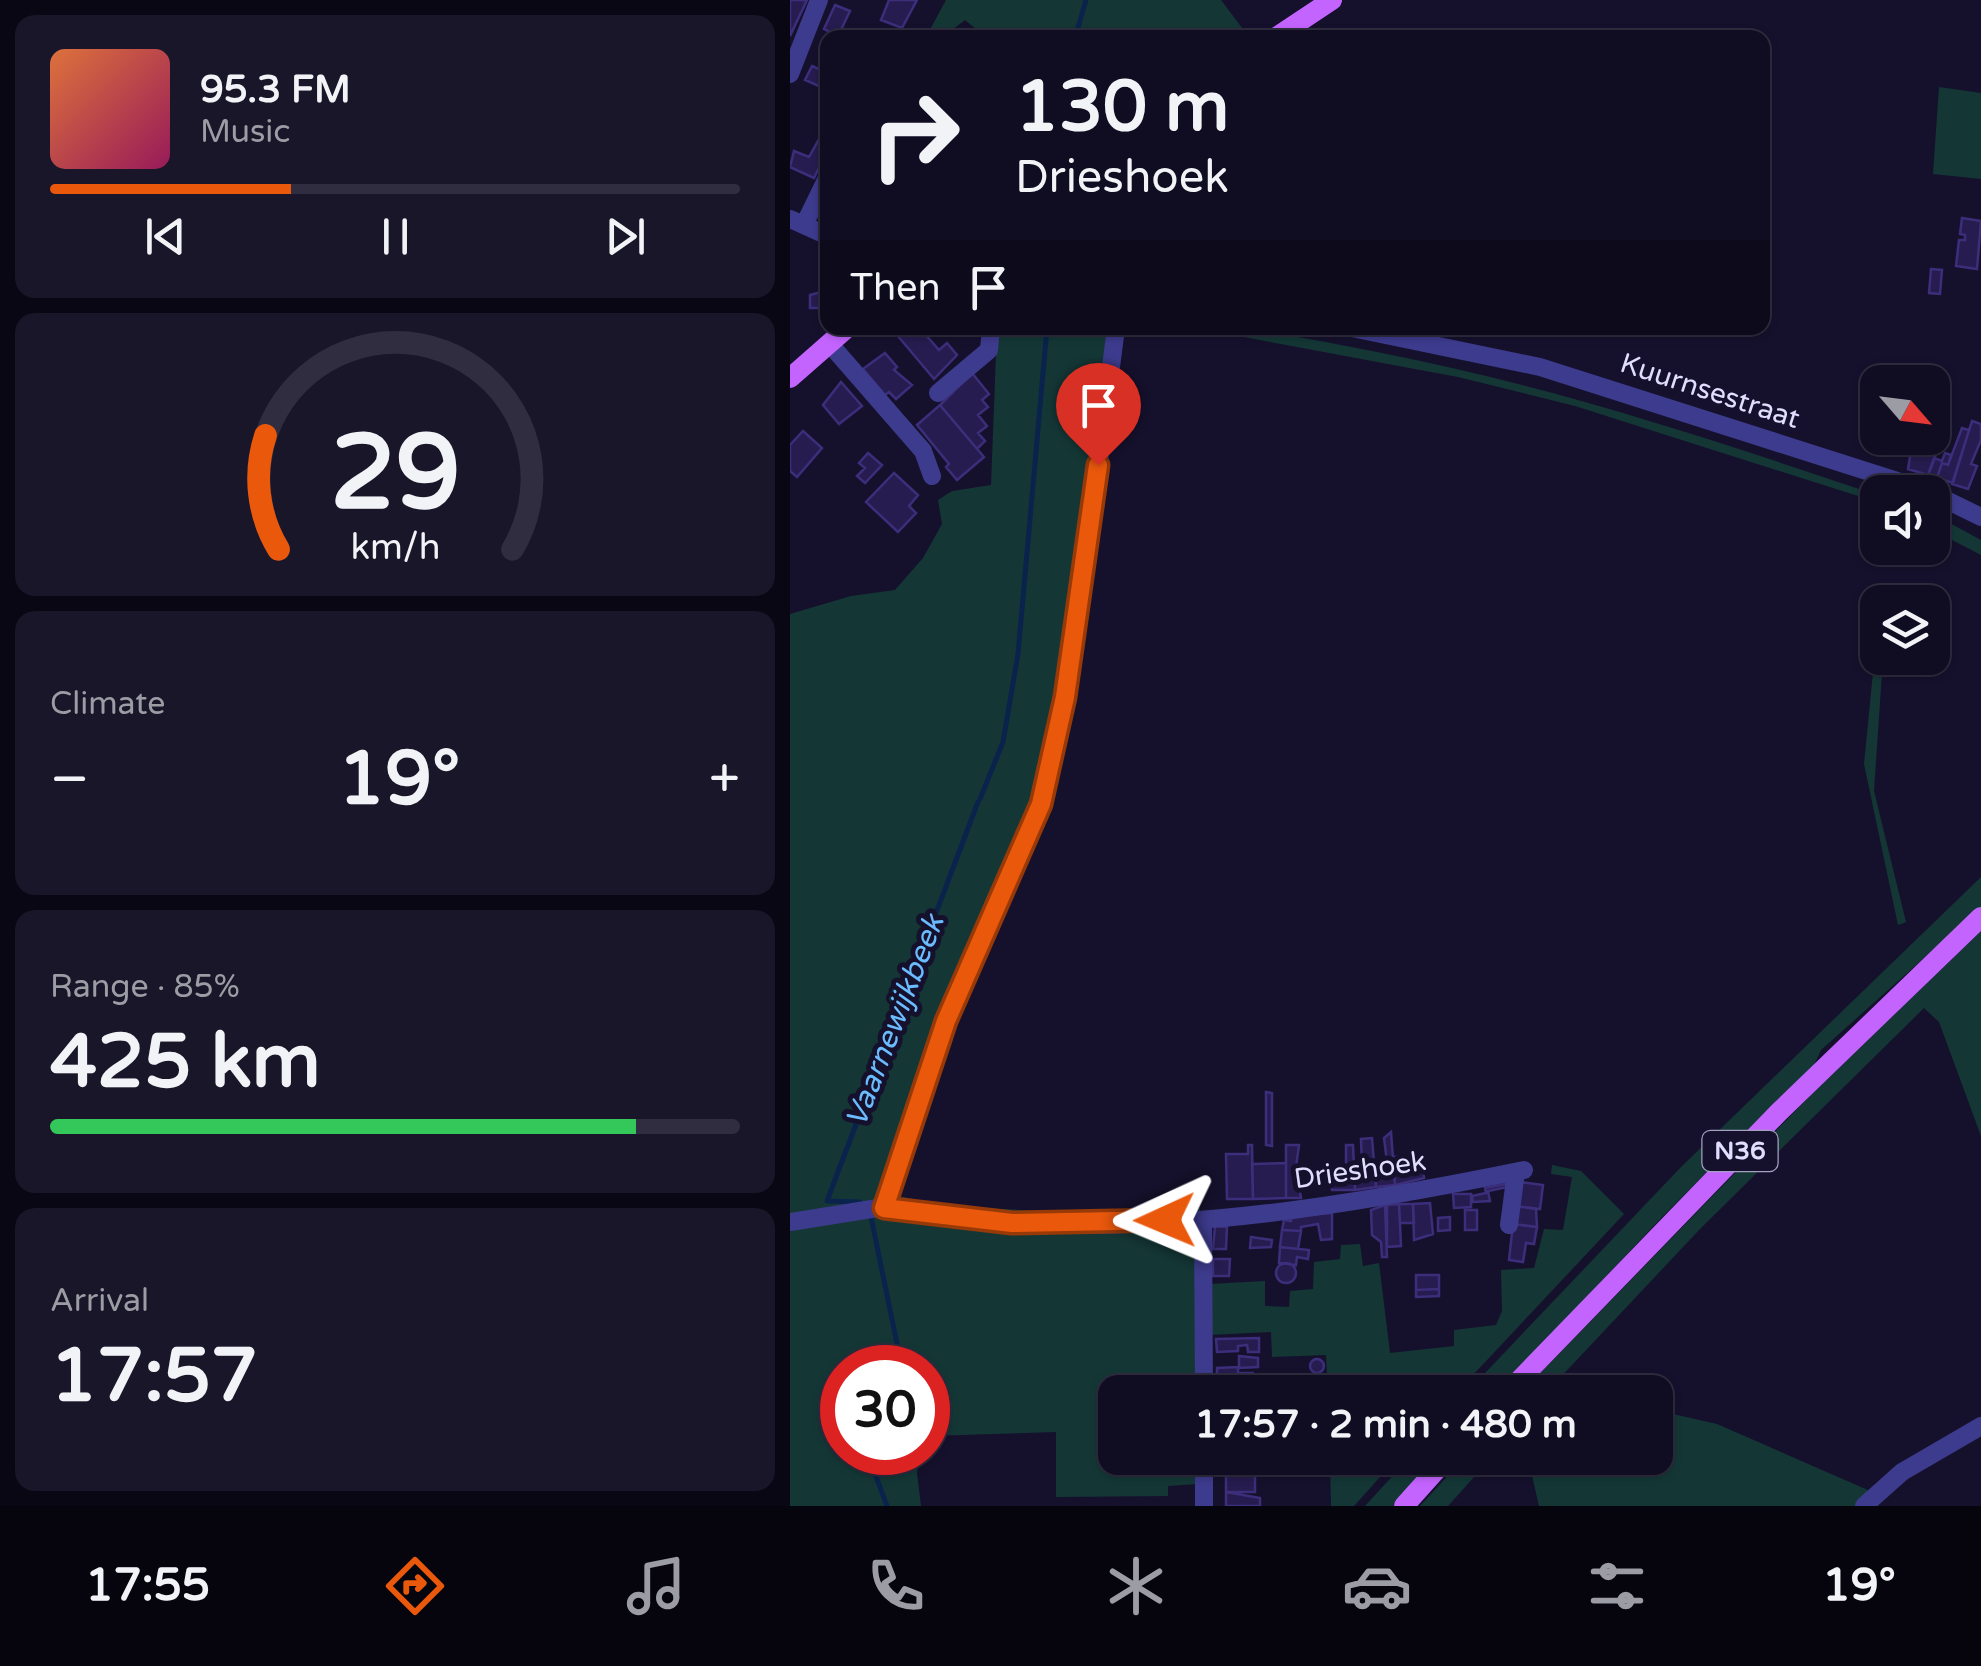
<!DOCTYPE html>
<html lang="en">
<head>
<meta charset="utf-8">
<style>
  body { margin:0; font-family:"Varela Round",sans-serif; background:#19162a; color:#f1f3f6; height:100vh; display:flex; flex-direction:column; font-size:38px; white-space:nowrap }
  * { box-sizing:border-box; margin:0 }
  p { font-size:32px; color:#9c9ca5 }
  .icon { flex:none; width:55px; height:55px; fill:none; stroke:currentColor; stroke-width:2; stroke-linecap:round; stroke-linejoin:round }
  .map { position:relative; flex:1; overflow:hidden }
  .drawer { display:flex; flex-direction:column; gap:15px; padding:15px; background:#090713; width:790px }
  .drawer>* { flex:none }
  .guide { position:absolute; left:30px; top:30px; width:950px; height:305px; border-radius:20px; box-shadow:0 2px 8px #0004,0 0 0 2px #302d40; background:#100d22; color:#f1f3f6; overflow:hidden }
  .needle { width:65px; rotate:118deg }
  .buttons { position:absolute; left:1070px; top:365px; display:grid; gap:20px }
  .buttons a { display:grid; place-items:center; width:90px; height:90px; border-radius:20px; background:#100d22; box-shadow:0 2px 8px #0004,0 0 0 2px #302d40; font-size:50px }
  .speed { position:absolute; left:30px; top:1345px; display:flex; gap:20px; font-size:50px; font-weight:700; text-align:center }
  .speed>* { display:grid; place-content:center; width:130px; height:130px; border-radius:50%; background:#100d22; box-shadow:0 2px 8px #0004,0 0 0 2px #302d40; line-height:1 }
  .speed .limit { border:15px solid #d22; background:#fff; color:#111 }
  .pin { position:absolute; display:grid; place-items:center; width:85px; height:85px; color:#fff; margin:-102px -42px; border-radius:50% 50% 50% 0; rotate:-45deg; box-shadow:0 0 10px #0007 }
  .pin .icon { rotate:45deg }
  .me { position:absolute; width:110px; margin:-55px; rotate:269deg; stroke-linejoin:round; filter:drop-shadow(0 0 8px #0008) }
  .turn { display:flex; align-items:center; gap:35px; height:210px; padding:0 30px; font-size:45px }
  .turn .icon { width:130px; height:130px; stroke-width:2.5 }
  .turn b { display:block; font-size:70px; line-height:85px }
  .then { display:flex; align-items:center; height:95px; padding:0 30px; background:#0003; gap:20px; font-size:38px }
  .big { font-size:75px; font-weight:700; line-height:1.1 }
  .drawer .tile { flex:1; display:flex; flex-direction:column; justify-content:center; gap:15px; min-width:0; padding:0 35px; border-radius:20px; background:#19162a }
  .drawer .dial { align-items:center; gap:0 }
  .dial svg { height:260px; overflow:visible; fill:none; stroke:#302d40; stroke-width:7; stroke-linecap:round; text-anchor:middle }
  .dial text { fill:#f1f3f6; stroke:none }
  .song { display:flex; align-items:center; gap:30px }
  .cover { width:120px; height:120px; border-radius:15px; background:linear-gradient(135deg,hsl(20 70% 55%),hsl(330 70% 35%)) }
  .played { height:10px; border-radius:5px; background:linear-gradient(90deg,#ea580c 35%,#302d40 35%) }
  .keys { display:flex; justify-content:space-around; direction:ltr }
  .heat { display:flex; justify-content:space-between; align-items:center; font-size:55px; direction:ltr }
  .charge { height:15px; border-radius:8px; background:linear-gradient(90deg,#34c759 85%,#302d40 0) }
  .trip { position:absolute; left:308px; top:1375px; width:575px; height:100px; border-radius:20px; background:#100d22; box-shadow:0 2px 8px #0004,0 0 0 2px #302d40; font-weight:700; line-height:100px; text-align:center }
  .tab-bar { display:flex; height:160px; justify-content:space-around; align-items:center; background:#06050e; color:#9c9ca5 }
  .tab-bar .icon { width:70px; height:70px }
  .tab-bar .active { color:#ea580c }
  .tab-bar b { font-size:45px; color:#f1f3f6 }
  main { display:flex; flex:1; min-height:0 }
  .map>svg:first-child { display:block }
</style>
</head>
<body>
<main>
<section class="drawer">
<div class="tile">
<div class="song"><i class="cover"></i><div><b>95.3 FM</b><p>Music</p></div></div>
<div class="played"></div>
<div class="keys"><svg class="icon" aria-label="previous" viewBox="0 0 24 24"><path d="M18 5L8 12l10 7zM5 5v14"/></svg><svg class="icon" aria-label="pause" viewBox="0 0 24 24"><path d="M8 5v14M16 5v14"/></svg><svg class="icon" aria-label="next" viewBox="0 0 24 24"><path d="M6 5l10 7-10 7zM19 5v14"/></svg></div>
</div>
<div class="tile dial"><svg viewBox="0 0 100 80">
<path d="M14 69A42 42 0 1 1 86 69"/>
<path d="M14 69A42 42 0 0 1 10 34" stroke="#ea580c"/>
<text x="50" y="56" font-size="32" font-weight="700">29</text>
<text x="50" y="72" font-size="11">km/h</text>
</svg></div>
<div class="tile"><p>Climate</p>
<div class="heat"><a>−</a><b class="big">19°</b><a>+</a></div>
</div>
<div class="tile"><p>Range · 85%</p><b class="big">425 km</b><div class="charge"></div></div>
<div class="tile"><p>Arrival</p><b class="big">17:57</b></div>
</section>
<div class="map">
<svg width="1191" height="1506" viewBox="0 0 1191 1506">
  <rect width="100%" height="100%" fill="#15112d"/>
  <path fill="#143736" d="M156,0H431L459,37H183L187,30L175,20L153,37H136Z
    M1149,87L1191,93V179L1143,174Z
    M207,328H319L287,586L254,777L94,1193L157,1206L286,1213L410,1208L409,1392H325V1458H409V1484L378,1486V1496L266,1497V1432L138,1436V1368H52V1452L130,1453L127,1473L131,1506H0V614L61,596L105,590L133,558L152,524L148,500L162,491L201,485Z
    M405,328C469,327 529,341 592,353C761,386 924,440 1087,495V502L785,406L668,377Z
    M1143,514L1191,540V555L1143,530Z
    M1087,632L1088,658H1093L1084,791L1116,922L1108,925L1074,764Z
    M1191,877V907L1031,1050L1024,1065L871,1218L707,1392H677L891,1167Z
    M1191,931V1136L1149,1022L1134,1008L910,1229L766,1382L767,1388L788,1392H732L1016,1100Z
    M762,1165L791,1171L834,1214L667,1392H538L536,1355L482,1357L481,1332L418,1335L419,1284L475,1281V1306L499,1307L500,1291L523,1289L524,1262L550,1259L551,1245L570,1244L573,1266L589,1263L600,1353L664,1346V1330L706,1325L712,1311L711,1270L744,1268L754,1229L773,1230L782,1177L761,1174Z
    M865,1410L927,1424L1080,1491L1069,1506H749L738,1458H865Z
    M540,1458H607L564,1506H541Z
    M619,1458H647L603,1506H575Z
    M674,1458H701L658,1506H630Z"/>
  <g fill="none" stroke-linecap="round" stroke-linejoin="round">
    <path stroke="#09234d" stroke-width="5" d="M285,38L296,0
      M190,799L213,742L228,654L257,328
      M70,1202L37,1201L188,802
      M81,1217L112,1368
      M77,1452L97,1506"/>
  </g>
  <path fill="#261c4f" stroke="#3c2e7b" stroke-width="2.5" d="M0,0H17L0,36Z
    M99,0H127L112,28L91,20Z
    M45,5L60,11L48,36L34,29Z
    M22,66L38,73V90L15,80Z
    M28,141L38,149L24,178L0,167L4,151L19,157Z
    M1172,218L1191,221L1187,269L1166,266L1169,240H1175V235L1170,234Z
    M1141,269L1152,270L1150,294L1139,293Z
    M35,291L38,308H20V295Z
    M121,328H143L135,334L149,350L157,343L167,355L144,379L107,335L113,330L119,333Z
    M95,353L107,367L104,370L122,385L106,399L99,392L95,395L73,369Z
    M182,373L199,394L192,400L198,407L188,415L197,426L188,433L195,441L187,449L150,405Z
    M51,382L72,406L49,424L33,405Z
    M150,405L194,457L167,480L156,467L159,464L127,425Z
    M1182,421L1191,424V440L1181,464L1187,466L1178,489L1162,484Z
    M1172,428L1179,430L1163,483L1147,478L1152,463L1158,465Z
    M1142,429L1147,430L1145,458L1138,475L1118,469L1123,438H1142Z
    M13,431L32,448L7,477L0,471V445Z
    M78,453L92,465L75,483L67,476L75,468L69,463Z
    M1155,453L1161,455L1158,465L1152,463L1147,478L1138,475L1144,458L1152,461Z
    M104,473L128,495L119,506L126,513L108,532L76,502Z
    M476,1092L482,1093V1146L476,1145Z
    M601,1132L605,1185L586,1187L585,1171L598,1170L594,1138Z
    M582,1138L586,1187L565,1190L564,1168H572L571,1139Z
    M458,1145H462L463,1199H437L436,1154H458Z
    M496,1145H509L506,1167L511,1198H496Z
    M556,1145H563L565,1190H542L541,1168L556,1167Z
    M632,1153L634,1178L605,1185L603,1157Z
    M496,1163V1198L463,1199L462,1164Z
    M730,1182L753,1185L750,1209L725,1206Z
    M716,1184L717,1187L698,1191L700,1201L683,1202L682,1196L696,1193L695,1188Z
    M663,1194H681V1207L664,1208Z
    M640,1203L643,1234L624,1240L623,1204Z
    M609,1204H623L624,1223H610Z
    M609,1204L611,1246L597,1247V1205Z
    M595,1205L597,1257H592L591,1242L582,1235L581,1210Z
    M725,1206L746,1209L747,1227L723,1224Z
    M675,1210H687V1230H675Z
    M542,1213V1239L531,1240L528,1224L511,1227V1231L492,1230L494,1220L501,1221V1216Z
    M660,1217V1230L648,1231V1218Z
    M723,1224L747,1227L744,1244L736,1243L733,1262L719,1260Z
    M425,1226L437,1227L436,1249H423Z
    M492,1230L511,1231L508,1249L490,1247Z
    M461,1237L482,1240L481,1247L460,1248Z
    M490,1247L519,1250L518,1259L507,1257L506,1265L489,1263Z
    M423,1259H440L439,1276H423Z
    M486 1273a10 10 0 1 1 20 0a10 10 0 1 1-20 0Z
    M626,1275H649V1289L626,1290Z
    M649,1289V1296L626,1297V1290Z
    M469,1338V1352H458L457,1345L448,1346V1351L427,1352L426,1339Z
    M449,1356L468,1358V1367L449,1368Z
    M520 1366a7 7 0 1 1 14 0a7 7 0 1 1-14 0Z
    M448,1367V1373H463L466,1381H427V1368Z
    M427,1381H463L468,1388L427,1392Z
    M472,1458V1467H448V1459H423Z
    M436,1474H465V1492H436Z
    M436,1492L470,1498V1506H436Z"/>
  <g fill="none" stroke-linecap="round" stroke-linejoin="round">
    <path stroke="#3d3b8d" stroke-width="18" d="M0,74L29,0
      M0,219L38,236
      M14,225L38,176
      M326,328L295,569L259,776L240,836L155,1021L94,1207C136,1213 179,1221 222,1223C392,1233 568,1204 734,1170
      M562,328L750,367L1142,492
      M39,343L133,451L142,476
      M148,393L199,350L201,328
      M1142,493L1191,517
      M413,1220L414,1392
      M0,1222L94,1207
      M719,1225L726,1172
      M414,1458V1506
      M1074,1506L1112,1472L1191,1426"/>
    <path stroke="#c464ff" stroke-width="20" d="M485,38L542,0
      M0,378L57,328
      M718,1392L989,1112L1191,917
      M614,1506L657,1458"/>
  </g>
  <g fill="none" stroke-linecap="round" stroke-linejoin="round">
    <g stroke="#983908" stroke-width="25">
      <path id="route" d="M308,465L275,697L251,804L156,1021L94,1208L222,1223L375,1220"/>
    </g>
    <use href="#route" stroke="#ea580c" stroke-width="18"/>
  </g>
  <g text-anchor="middle" dominant-baseline="central" stroke-width="10" stroke-linejoin="round" paint-order="stroke">
    <rect fill="#15112d" stroke="#a3a0c0" stroke-width="2.5" x="912.5" y="1131" width="75" height="40" rx="8"/>
    <g font-size="25" font-weight="bold" fill="#e0ddff">
      <text x="950" y="1151">N36</text>
    </g>
    <g font-size="28" fill="#e0ddff" stroke="#15112d">
      <text transform="translate(920 391) rotate(18)">Kuurnsestraat</text>
      <text transform="translate(570 1170) rotate(-8)">Drieshoek</text>
    </g>
    <g font-size="30" font-style="italic" fill="#6bbbff" stroke="#15112d">
      <text transform="translate(105 1021) rotate(-69)">Vaarnewijkbeek</text>
    </g>
  </g>
</svg>
<div class="buttons">
<a><svg class="needle" viewBox="-14 -14 28 28"><path d="M0-13l5 13h-10z" fill="#e53935"/><path d="M0 13l5-13h-10z" fill="#9c9ca5"/></svg></a>
<a><svg class="icon" aria-label="sound" viewBox="0 0 24 24"><path d="M4 9h4l5-4v14l-5-4H4zM17 9q2 3 0 6"/></svg></a>
<a><svg class="icon" aria-label="layers" viewBox="0 0 24 24"><path d="M12 4l9 5-9 5-9-5zM3 14l9 5 9-5"/></svg></a>
</div>
<div class="speed"><div class="limit">30</div></div>
<div class="pin" style="left:308px;top:465px;background:#d93025"><svg class="icon" aria-label="arrive" viewBox="0 0 24 24"><path d="M6 21V4h12l-3 4 3 4H6"/></svg></div>
<svg class="me" style="left:375px;top:1220px" viewBox="-20 -20 40 40"><path d="M0-17L14 15 0 8-14 15z" fill="#ea580c" stroke="#fff" stroke-width="4"/></svg>
<div class="trip">17:57 · 2 min · 480 m</div>
<div class="guide">
<div class="turn"><svg class="icon" aria-label="right" viewBox="0 0 24 24"><path d="M7 20v-9h11M14 6l5 5-5 5"/></svg><div><b>130 m</b>Drieshoek</div></div>
<div class="then">Then<svg class="icon" aria-label="arrive" viewBox="0 0 24 24"><path d="M6 21V4h12l-3 4 3 4H6"/></svg></div>
</div>
</div>
</main>
<nav class="tab-bar">
<b>17:55</b>
<svg class="icon active" aria-label="directions" viewBox="0 0 24 24"><path d="M12 3l9 9-9 9-9-9zM9 14v-3h6M13 9l2 2-2 2"/></svg>
<svg class="icon" aria-label="music" viewBox="0 0 24 24"><path d="M9 18V5l10-2v13"/><circle cx="6" cy="18" r="3"/><circle cx="16" cy="16" r="3"/></svg>
<svg class="icon" aria-label="phone" viewBox="0 0 24 24"><path d="M5 4h4l2 5-3 2q2 4 5 5l2-3 5 2v4C11 20 4 13 5 4z"/></svg>
<svg class="icon" aria-label="climate" viewBox="0 0 24 24"><path d="M12 3v18M4 7l16 10M4 17L20 7"/></svg>
<svg class="icon" aria-label="car" viewBox="0 0 24 24"><path d="M5 17H2v-5l4-1 3-4h7l3 4 3 1v5h-3M9 17h6M6 11h13"/><circle cx="7" cy="17" r="2"/><circle cx="17" cy="17" r="2"/></svg>
<svg class="icon" aria-label="filters" viewBox="0 0 24 24"><path d="M4 7h16M4 17h16"/><circle cx="9" cy="7" r="2"/><circle cx="15" cy="17" r="2"/></svg>
<b>19°</b>
</nav>
</body>
</html>
